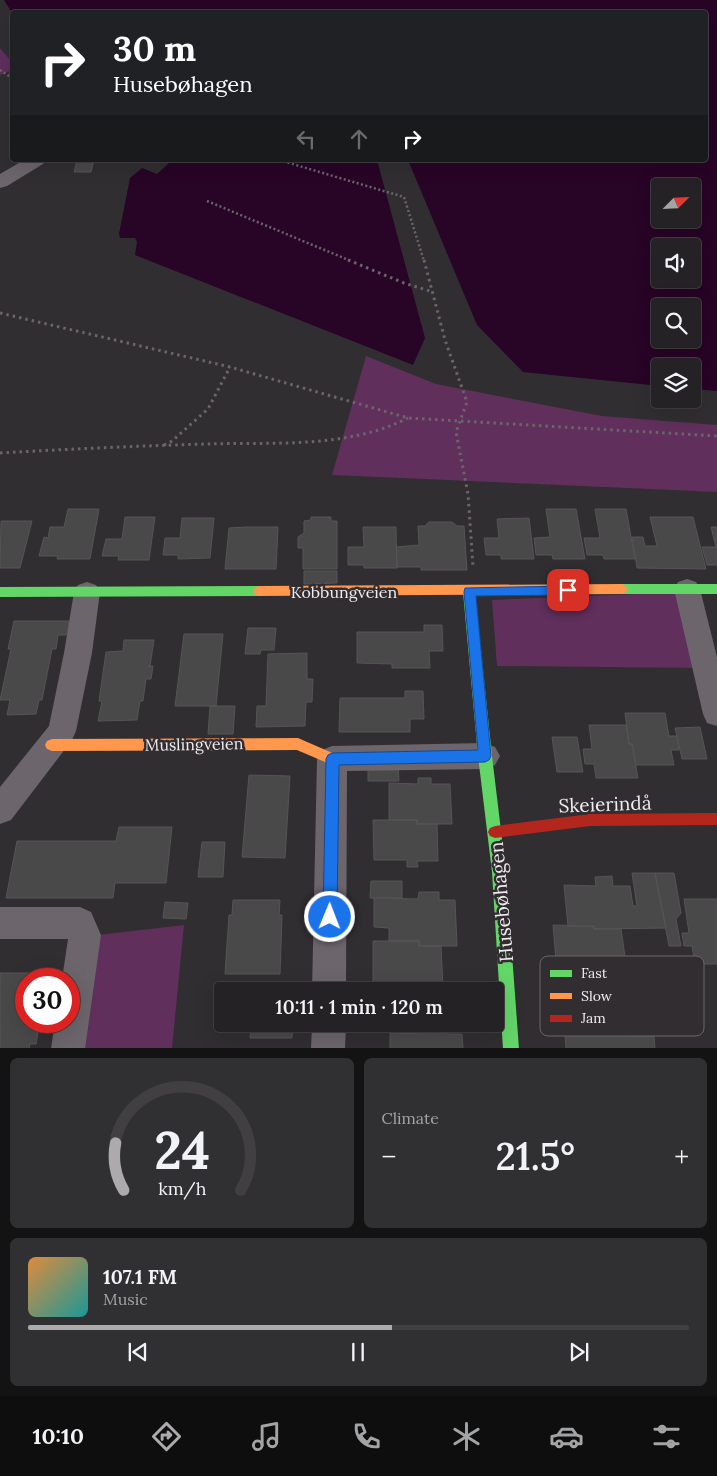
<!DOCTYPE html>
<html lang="en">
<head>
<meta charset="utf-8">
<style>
  body { margin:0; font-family:Lora,serif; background:#302f31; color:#f1f3f6; height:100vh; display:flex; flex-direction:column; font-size:19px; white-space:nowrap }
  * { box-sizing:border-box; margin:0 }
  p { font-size:16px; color:#a3a4a6 }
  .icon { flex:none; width:28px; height:28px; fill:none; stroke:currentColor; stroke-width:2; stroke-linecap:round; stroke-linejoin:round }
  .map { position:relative; height:1048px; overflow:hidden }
  .panel { display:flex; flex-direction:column; gap:10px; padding:10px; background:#141314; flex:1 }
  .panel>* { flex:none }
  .banner { position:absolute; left:10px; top:10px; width:698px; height:152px; border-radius:5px; box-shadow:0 5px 20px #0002,0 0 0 1px #413f41; background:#202124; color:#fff; overflow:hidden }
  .needle { width:32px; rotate:66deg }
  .tools { position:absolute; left:651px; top:178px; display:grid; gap:10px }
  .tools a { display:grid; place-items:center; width:50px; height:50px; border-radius:5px; background:#242224; box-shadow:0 5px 20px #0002,0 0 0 1px #413f41; font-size:25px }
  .speed { position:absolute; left:15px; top:968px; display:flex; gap:10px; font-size:25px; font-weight:700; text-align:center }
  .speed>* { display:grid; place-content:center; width:65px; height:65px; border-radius:50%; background:#242224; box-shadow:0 5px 20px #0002,0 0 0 1px #413f41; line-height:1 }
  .speed .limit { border:8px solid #d22; background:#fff; color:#111 }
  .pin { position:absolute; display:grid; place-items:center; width:42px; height:42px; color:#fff; margin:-21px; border-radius:10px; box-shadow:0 2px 8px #0006 }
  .me { position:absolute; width:55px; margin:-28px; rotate:1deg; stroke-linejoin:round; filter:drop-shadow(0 0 4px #0008) }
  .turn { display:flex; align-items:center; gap:18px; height:105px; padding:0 20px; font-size:22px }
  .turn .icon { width:65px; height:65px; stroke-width:2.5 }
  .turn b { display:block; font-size:35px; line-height:42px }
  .lanes { display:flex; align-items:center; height:48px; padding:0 20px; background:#0003; justify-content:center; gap:25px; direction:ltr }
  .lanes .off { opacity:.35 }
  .big { font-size:38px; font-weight:600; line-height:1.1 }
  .panel .card { flex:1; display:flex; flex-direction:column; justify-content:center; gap:8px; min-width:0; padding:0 18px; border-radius:8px; background:#302f31 }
  .panel .dial { align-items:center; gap:0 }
  .dial svg { height:130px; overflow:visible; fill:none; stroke:#413f41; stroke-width:7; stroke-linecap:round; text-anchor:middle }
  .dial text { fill:#f1f3f6; stroke:none }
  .song { display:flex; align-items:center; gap:15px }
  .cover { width:60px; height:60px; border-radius:8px; background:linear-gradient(135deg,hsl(30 70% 55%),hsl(180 70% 35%)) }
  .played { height:5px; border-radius:2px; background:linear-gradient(90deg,#acaaac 55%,#413f41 55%) }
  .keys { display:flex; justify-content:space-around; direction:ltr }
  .heat { display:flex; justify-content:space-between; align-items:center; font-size:28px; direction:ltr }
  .panel .tiles { flex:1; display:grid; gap:10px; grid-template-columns:1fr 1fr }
  .card:last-child { grid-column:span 2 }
  .trip { position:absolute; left:214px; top:982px; width:290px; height:50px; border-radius:5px; background:#242224; box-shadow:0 5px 20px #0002,0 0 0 1px #413f41; font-weight:600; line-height:50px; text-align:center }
  .tab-bar { display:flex; height:80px; justify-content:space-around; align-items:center; background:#0e0e0e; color:#a3a4a6 }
  .tab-bar .icon { width:35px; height:35px }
  .tab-bar .current { color:#acaaac }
  .tab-bar b { font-size:22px; color:#f1f3f6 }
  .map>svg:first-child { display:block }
</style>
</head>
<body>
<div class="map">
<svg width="717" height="1049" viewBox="0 0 717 1049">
  <rect width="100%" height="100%" fill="#302e30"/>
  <path fill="#602f5c" d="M0,48L12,62V70L0,75Z
    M366,356L436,384L602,416L717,425V492L332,475Z
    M686,592L703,668L497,666L492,600Z
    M184,925L172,1048L81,1049L98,935Z"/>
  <path fill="#280427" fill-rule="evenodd" d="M4,0H717V391L693,389L692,366H660V386L523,372L477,325L408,160H705V12L12,13ZM660,186H692V219H660ZM660,246H692V279H660ZM660,306H692V339H660Z
    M160,160H377L425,338L413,365L135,255L137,242L135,238H120L119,234L130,178L142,168L157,174L169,163Z"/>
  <path fill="#4a494a" stroke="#565456" d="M77,160H94L91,172H74Z
    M68,509H99L90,559H57L58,556H39L44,537L48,538L50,527H64Z
    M546,509H576L585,559H553L552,555H536L534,538L550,537Z
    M595,509H626L635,559H604L603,555H587L584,538H600Z
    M125,517H155L149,560H118L119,556H102L106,539H122Z
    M311,517H331V521H337V569H303V548H298V537L304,533V521L311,520Z
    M650,517H693L706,569L637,568L632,537H643L645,546H657Z
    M182,518H214L210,558L178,559V555H163L165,538H180Z
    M529,518L534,559H501V555H486L484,538H499L497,519Z
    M1,521H32L20,568H0Z
    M429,522H452L457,526H464L467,570H421V567H397L396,547L419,545L418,526H425Z
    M246,527H278L276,569H225L229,528Z
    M363,527H396L397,568H364V565H348V547H364Z
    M711,527H717V565H707L702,547H716Z
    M304,571H337V583L304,584Z
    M14,621H69L68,625H70L69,633L66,635H58L56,649H52L42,700H39L36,714L7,715L10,700H0L11,649H8Z
    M424,625H442L443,651H429L430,668H392V664L357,663V632H424Z
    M248,628H276L274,650H261L260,654H245Z
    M184,634H223L216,706H175Z
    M124,640H154L150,666H148H153L151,679H146L143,701H140L137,720L98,721L102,701H99L106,652L123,651Z
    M307,653V679H313L312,702H306L305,726L256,727L257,706H266L268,654Z
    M405,691H423L424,719H410V732H339L340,698H405Z
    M210,706H235L233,734H208Z
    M625,713H665L669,736H677L679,750H671L674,765H636L632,744H629Z
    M589,725H626L629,744H632L638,778H596L594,764H585L583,749H592Z
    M700,727L707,759H682L675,728Z
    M552,737H577L583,772H557Z
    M368,765H398L399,781H368Z
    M249,775L290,776L285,858L242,857Z
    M418,778H431V784H450L452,824H417V820H389V783L418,784Z
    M373,820H417V824H437L438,861H417L418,867H407V860H374Z
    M119,827H172L166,883H115L113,898H6L17,841H116Z
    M202,842H225L223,877H198Z
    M632,873H655L666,928L594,929V926H568L564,885L596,886L595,877L612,876L613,886H630L633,906H637Z
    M655,873H674L681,913L676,919L681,946H669Z
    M371,881H402V898H370Z
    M419,892H439V900H455L457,946H419V941H389V928L374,927V898L418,899Z
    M684,899H717V964H695L692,946H684L682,933H689Z
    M233,900H280L279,915H282L280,974H225L229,915H232Z
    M165,902L188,903L186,919L163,918Z
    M553,925L594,926V929H621L627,970H617L620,1000L583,999L580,971H557Z
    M373,941H419V946H441L443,988H426V991H405V988L373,987Z
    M0,973H47V979H26V1021H40L36,1044H30L29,1049H0Z
    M251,1024H293L292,1038H250Z
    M367,1024H402V1027L367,1026Z
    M427,1024H445L446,1034H462L463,1049H390V1033L427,1034Z
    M565,1033H584L585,1035L654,1036L655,1049H566Z"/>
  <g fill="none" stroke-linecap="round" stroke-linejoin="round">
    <path stroke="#6b656a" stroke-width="2.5" stroke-dasharray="2 2.5" stroke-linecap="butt" d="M0,70L12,78
      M279,160L404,197L424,261
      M207,201L351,261"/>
    <path stroke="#6b656a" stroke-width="3" stroke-dasharray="2.5 4" stroke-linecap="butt" d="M348,260L404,283L433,292
      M424,260L445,340L467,402L456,432L468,494L473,566
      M0,313L230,367L408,418L717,436
      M164,445L172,441L208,409L230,367
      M0,453C69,449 137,446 206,444C272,442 347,449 408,418"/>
    <path fill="#6c656c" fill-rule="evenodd" d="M24,160H46L43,164L7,186L0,188V174Z
      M687,579L696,582L700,589L717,657V726L707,723L703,714L674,589L678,582Z
      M87,582L96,585L100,592L92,653L76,731L72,740L11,820L0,824V787L49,726L64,653L74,592L78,585Z
      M485,743L495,747L500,756L495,765L485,769L347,771L346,991H312L317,759L322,750L332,746Z
      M0,907H80L91,912L101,935L85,1049H51L55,1021H69V979H62L68,939H0Z
      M312,1024H346L345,1049H311Z"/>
    <path fill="#63d668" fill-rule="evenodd" d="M622,584H717V594H622L618,592L616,589L618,586Z
      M259,586L263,588L265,591L263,594L259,596L0,597V587Z
      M469,587L473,589L475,592L492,756L506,872L519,1049H503L492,872L478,756L463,592L465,589Z"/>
    <path fill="#ff974d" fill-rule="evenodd" d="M622,584L626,586L628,589L626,592L622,594L259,596L255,594L253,591L255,588L259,586Z
      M298,738L337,755L339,759L337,763L332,765L297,750L52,751L47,749L45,745L47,741L52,739Z"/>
    <path fill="#b3261e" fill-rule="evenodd" d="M717,813V825L590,826L495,838L490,836L488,832L490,828L495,826L590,814Z"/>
  </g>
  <path fill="#1a73e8" stroke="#114b97" d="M568,586L573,587L574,590L573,594L568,595L476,596L491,756L489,760L485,762L339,765L337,917L335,922L330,924L325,922L323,917L326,759L328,755L332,753L478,750L464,592L465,588Z"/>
  <g text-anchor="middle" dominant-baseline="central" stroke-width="5" stroke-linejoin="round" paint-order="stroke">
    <g font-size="16" fill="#efecee" stroke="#312d31">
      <text x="344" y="592">Kobbungveien</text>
      <text transform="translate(194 744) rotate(-1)">Muslingveien</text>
    </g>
    <g font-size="19" fill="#efecee" stroke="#312d31">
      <text transform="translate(605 804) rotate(-2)">Skeierindå</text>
      <text transform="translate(501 902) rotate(-95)">Husebøhagen</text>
    </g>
  </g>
  <rect x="540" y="956" width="164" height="80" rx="8" fill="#312d31" stroke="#6a666a" stroke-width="1"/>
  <rect x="550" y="970" width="22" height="7" fill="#63d668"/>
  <rect x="550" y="993" width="22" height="6" fill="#ff974d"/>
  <rect x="550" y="1015" width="22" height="7" fill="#b3261e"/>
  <g font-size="14" fill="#efecee">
    <text x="581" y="978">Fast</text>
    <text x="581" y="1001">Slow</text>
    <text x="581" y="1023">Jam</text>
  </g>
</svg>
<div class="tools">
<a><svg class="needle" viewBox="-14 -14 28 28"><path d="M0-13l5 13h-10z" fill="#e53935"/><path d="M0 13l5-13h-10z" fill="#a3a4a6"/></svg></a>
<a><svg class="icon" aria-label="sound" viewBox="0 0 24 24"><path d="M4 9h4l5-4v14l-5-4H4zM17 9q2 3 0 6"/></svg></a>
<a><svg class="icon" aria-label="search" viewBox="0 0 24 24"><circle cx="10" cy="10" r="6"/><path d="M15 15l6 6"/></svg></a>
<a><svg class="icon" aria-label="layers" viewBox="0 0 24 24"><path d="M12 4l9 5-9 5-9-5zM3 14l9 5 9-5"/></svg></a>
</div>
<div class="speed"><div class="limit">30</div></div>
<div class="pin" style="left:568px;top:590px;background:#d93025"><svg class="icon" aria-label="arrive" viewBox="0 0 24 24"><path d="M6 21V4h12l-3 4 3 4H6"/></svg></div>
<svg class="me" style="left:330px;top:917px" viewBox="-20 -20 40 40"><circle r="17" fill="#1a73e8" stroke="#fff" stroke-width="3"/><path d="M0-11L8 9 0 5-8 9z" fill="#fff"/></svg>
<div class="trip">10:11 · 1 min · 120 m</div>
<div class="banner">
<div class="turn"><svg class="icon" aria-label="right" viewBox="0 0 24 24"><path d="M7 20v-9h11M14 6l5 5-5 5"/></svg><div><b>30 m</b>Husebøhagen</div></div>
<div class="lanes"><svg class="icon off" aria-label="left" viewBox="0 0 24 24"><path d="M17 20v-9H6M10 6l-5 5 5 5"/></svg><svg class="icon off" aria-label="ahead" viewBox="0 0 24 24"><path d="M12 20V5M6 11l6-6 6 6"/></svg><svg class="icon" aria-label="right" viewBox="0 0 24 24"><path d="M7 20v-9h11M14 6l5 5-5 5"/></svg></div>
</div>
</div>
<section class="panel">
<div class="tiles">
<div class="card dial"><svg viewBox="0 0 100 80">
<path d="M14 69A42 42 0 1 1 86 69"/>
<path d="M14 69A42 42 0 0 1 9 40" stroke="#acaaac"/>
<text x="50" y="56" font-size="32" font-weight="700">24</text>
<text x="50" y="72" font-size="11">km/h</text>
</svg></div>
<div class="card"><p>Climate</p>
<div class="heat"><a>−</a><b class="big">21.5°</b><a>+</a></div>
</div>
<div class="card">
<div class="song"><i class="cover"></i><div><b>107.1 FM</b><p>Music</p></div></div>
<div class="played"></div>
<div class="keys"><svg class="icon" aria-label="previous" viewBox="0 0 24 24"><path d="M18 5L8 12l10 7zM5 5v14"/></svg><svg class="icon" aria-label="pause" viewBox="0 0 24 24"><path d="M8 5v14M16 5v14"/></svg><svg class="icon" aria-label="next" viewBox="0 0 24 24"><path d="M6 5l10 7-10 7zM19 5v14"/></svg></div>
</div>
</div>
</section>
<nav class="tab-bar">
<b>10:10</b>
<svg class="icon current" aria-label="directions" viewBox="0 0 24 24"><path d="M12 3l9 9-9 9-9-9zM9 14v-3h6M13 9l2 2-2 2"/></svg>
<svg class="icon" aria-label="music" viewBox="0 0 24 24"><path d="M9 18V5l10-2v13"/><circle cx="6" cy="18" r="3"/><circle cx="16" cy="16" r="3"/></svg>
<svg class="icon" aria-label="phone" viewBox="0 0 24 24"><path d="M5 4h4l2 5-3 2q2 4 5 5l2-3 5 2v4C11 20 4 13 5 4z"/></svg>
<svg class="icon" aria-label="climate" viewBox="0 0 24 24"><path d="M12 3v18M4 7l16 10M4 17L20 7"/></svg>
<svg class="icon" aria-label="car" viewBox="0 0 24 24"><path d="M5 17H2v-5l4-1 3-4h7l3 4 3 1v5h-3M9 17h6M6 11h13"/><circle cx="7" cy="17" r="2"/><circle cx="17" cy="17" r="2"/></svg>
<svg class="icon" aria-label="filters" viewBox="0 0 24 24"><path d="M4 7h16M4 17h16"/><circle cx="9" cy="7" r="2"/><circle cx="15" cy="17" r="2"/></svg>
</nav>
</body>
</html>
